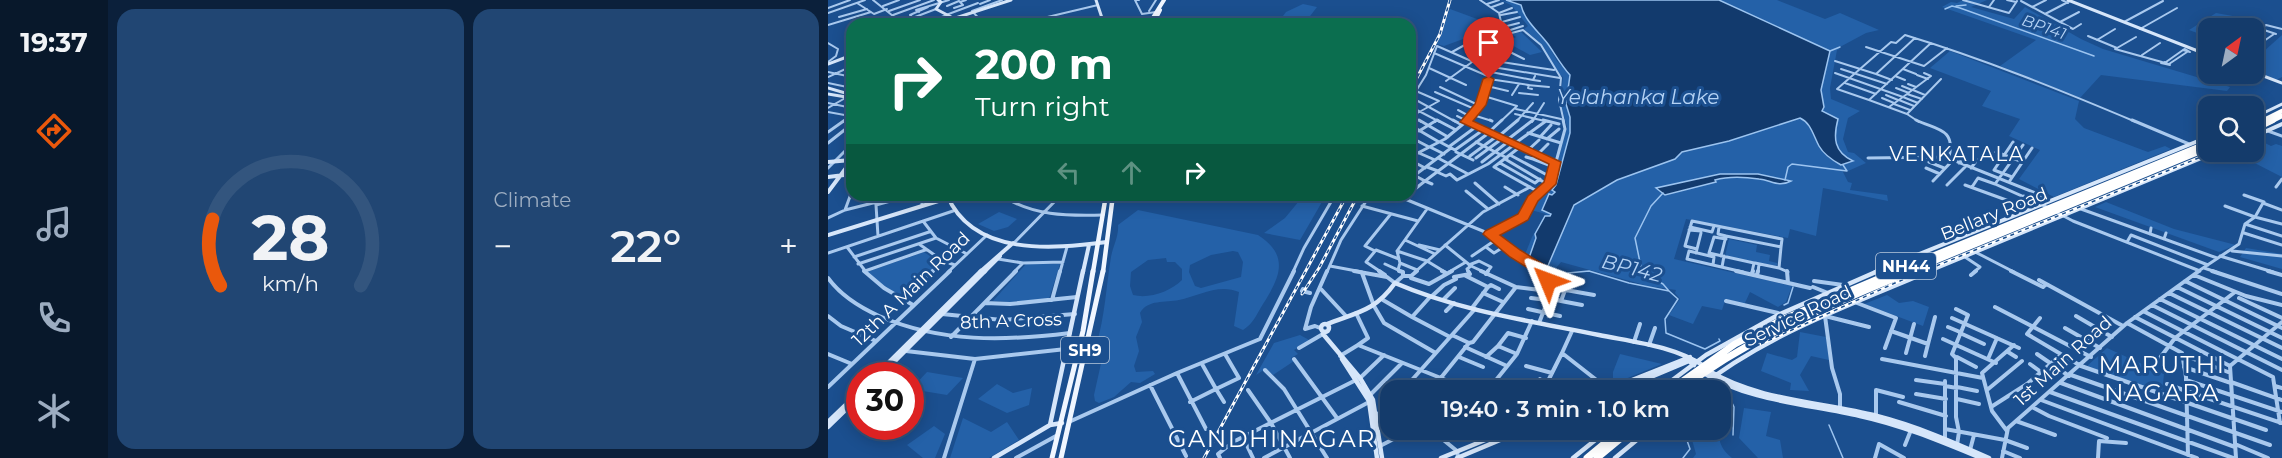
<!DOCTYPE html>
<html lang="en">
<head>
<meta charset="utf-8">
<style>
  body { margin:0; font-family:Montserrat,sans-serif; background:#214673; color:#f1f3f6; height:100vh; display:flex; flex-direction:column; font-size:22px; white-space:nowrap }
  * { box-sizing:border-box; margin:0 }
  p { font-size:20px; color:#9dadc1 }
  .icon { flex:none; width:33px; height:33px; fill:none; stroke:currentColor; stroke-width:2; stroke-linecap:round; stroke-linejoin:round }
  .map { position:relative; flex:1; overflow:hidden }
  .panel { display:flex; flex-direction:column; gap:9px; padding:9px; background:#0b203b; width:720px }
  .panel>* { flex:none }
  .banner { position:absolute; left:18px; top:18px; width:570px; height:183px; border-radius:18px; box-shadow:0 3px 15px #0003,0 0 0 2px #33557e; background:#0b6e4f; color:#fff; overflow:hidden }
  .needle { width:39px; rotate:33deg }
  .tools { position:absolute; left:1370px; top:18px; display:grid; gap:12px }
  .tools a { display:grid; place-items:center; width:66px; height:66px; border-radius:12px; background:#143b6b; box-shadow:0 3px 15px #0003,0 0 0 2px #33557e; font-size:30px }
  .speed { position:absolute; left:18px; top:362px; display:flex; gap:12px; font-size:30px; font-weight:700; text-align:center }
  .speed>* { display:grid; place-content:center; width:78px; height:78px; border-radius:50%; background:#143b6b; box-shadow:0 3px 15px #0003,0 0 0 2px #33557e; line-height:1 }
  .speed .limit { border:9px solid #d22; background:#fff; color:#111 }
  .pin { position:absolute; display:grid; place-items:center; width:51px; height:51px; color:#fff; margin:-62px -26px; border-radius:50% 50% 50% 0; rotate:-45deg; box-shadow:0 0 6px #0007 }
  .pin .icon { rotate:45deg }
  .me { position:absolute; width:66px; margin:-33px; rotate:314deg; stroke-linejoin:round; filter:drop-shadow(0 0 4px #0008) }
  .turn { display:flex; align-items:center; gap:21px; height:126px; padding:0 30px; font-size:27px }
  .turn .icon { width:78px; height:78px; stroke-width:2.5 }
  .turn b { display:block; font-size:42px; line-height:51px }
  .lanes { display:flex; align-items:center; height:57px; padding:0 30px; background:#0003; justify-content:center; gap:30px; direction:ltr }
  .lanes .off { opacity:.35 }
  .big { font-size:45px; font-weight:600; line-height:1.1 }
  .panel .tile { flex:1; display:flex; flex-direction:column; justify-content:center; gap:9px; min-width:0; padding:0 21px; border-radius:18px; background:#214673 }
  .panel .dial { align-items:center; gap:0 }
  .dial svg { height:156px; overflow:visible; fill:none; stroke:#33557e; stroke-width:7; stroke-linecap:round; text-anchor:middle }
  .dial text { fill:#f1f3f6; stroke:none }
  .heat { display:flex; justify-content:space-between; align-items:center; font-size:33px; direction:ltr }
  .panel .tiles { flex:1; display:grid; gap:9px; grid-template-columns:repeat(2,1fr) }
  .trip { position:absolute; left:552px; top:380px; width:351px; height:60px; border-radius:18px; background:#143b6b; box-shadow:0 3px 15px #0003,0 0 0 2px #33557e; font-weight:600; line-height:60px; text-align:center }
  main { display:flex; flex:1; min-height:0 }
  .tabs { display:flex; flex-direction:column; width:108px; justify-content:space-around; align-items:center; background:#08182b; color:#9dadc1 }
  .tabs .icon { width:42px; height:42px }
  .tabs .active { color:#ea580c }
  .tabs b { font-size:27px; color:#f1f3f6 }
  .map>svg:first-child { display:block }
</style>
</head>
<body>
<main>
<nav class="tabs">
<b>19:37</b>
<svg class="icon active" aria-label="directions" viewBox="0 0 24 24"><path d="M12 3l9 9-9 9-9-9zM9 14v-3h6M13 9l2 2-2 2"/></svg>
<svg class="icon" aria-label="music" viewBox="0 0 24 24"><path d="M9 18V5l10-2v13"/><circle cx="6" cy="18" r="3"/><circle cx="16" cy="16" r="3"/></svg>
<svg class="icon" aria-label="phone" viewBox="0 0 24 24"><path d="M5 4h4l2 5-3 2q2 4 5 5l2-3 5 2v4C11 20 4 13 5 4z"/></svg>
<svg class="icon" aria-label="climate" viewBox="0 0 24 24"><path d="M12 3v18M4 7l16 10M4 17L20 7"/></svg>
</nav>
<section class="panel">
<div class="tiles">
<div class="tile dial"><svg viewBox="0 0 100 80">
<path d="M14 69A42 42 0 1 1 86 69"/>
<path d="M14 69A42 42 0 0 1 10 35" stroke="#ea580c"/>
<text x="50" y="56" font-size="32" font-weight="700">28</text>
<text x="50" y="72" font-size="11">km/h</text>
</svg></div>
<div class="tile"><p>Climate</p>
<div class="heat"><a>−</a><b class="big">22°</b><a>+</a></div>
</div>
</div>
</section>
<div class="map">
<svg width="1454" height="458" viewBox="0 0 1454 458">
  <rect width="100%" height="100%" fill="#1b4f8f"/>
  <path fill="#2461a8" fill-rule="evenodd" d="M672,0L693,5L711,35L719,43L729,61L742,75L738,104L742,117V133L728,185L724,190L727,191L724,195L722,217L707,234L708,238L702,258L718,268L745,205L789,180L847,159L854,153L901,141L973,118L979,121L992,147L1024,161C1006,151 1006,137 1009,119L994,111L996,107L993,90L1002,51L891,0H949L997,19L1012,13L1051,30L1038,33L1010,48L1012,49L1009,50L1002,88L1003,99L1032,111L1020,118L1015,139L1020,152L1026,153L1038,163L1020,171L1014,170L1020,182L1024,183L1022,190L1059,195L1060,201L995,188L988,236L962,229L960,238L858,219L846,259L964,286L958,302L950,307L922,292L916,305L897,301L894,310L874,306L865,324L841,315L852,299L847,293L848,290L820,286L733,262L724,273L696,257L704,237L718,214L703,210L707,199L724,184L739,127L732,102L735,77L728,72L714,45L696,29L700,26L683,5Z
    M1135,0H1159L1143,7L1186,19L1197,7L1253,39L1275,49L1402,87L1399,91L1273,75L1252,98L1172,66L1208,40L1114,7L1123,2L1129,3Z
    M475,4L489,7L476,24H433L435,21L452,20L458,12Z
    M622,9L660,23L670,21L675,31L669,49L649,34L616,46L609,44Z
    M1388,13L1416,18L1399,28H1380V37L1361,30Z
    M693,32L714,52L702,55L678,42L688,37L683,34Z
    M1454,35V77L1448,80L1425,71V61Z
    M1122,51L1251,101L1247,119L1256,128L1320,152L1337,146L1343,149L1226,197L1191,179L1212,150L1181,136L1192,119L1154,106L1163,91L1102,68Z
    M1429,139L1443,146L1448,144L1454,146V177L1405,152H1425V140Z
    M476,195H498L472,240L436,233L457,218Z
    M1278,202L1346,229L1408,245L1391,252L1267,207Z
    M310,210L430,235C462,256 452,277 435,304C428,315 426,323 415,330L406,326L411,292C391,283 370,296 351,300C337,303 320,299 312,313L314,322L308,337L311,351L306,366L308,372L325,371L327,374L312,383L303,382L286,397L271,403L267,401L266,395L274,359L268,346C277,317 278,287 283,257C285,246 291,236 290,225ZM405,251L410,252L415,262L413,277L373,288L367,286L361,272L362,265L383,255ZM338,258L339,262H347L354,269V280C342,292 321,299 305,295L302,286L303,272L320,260Z
    M171,212L189,219L180,227L166,231L150,224Z
    M901,239L929,245L928,252L942,255L941,261L949,263V266L897,256Z
    M1418,248L1454,254V269L1412,257Z
    M96,252L112,263L74,297L56,287L39,272Z
    M198,264H232L221,299L182,302L165,301Z
    M1059,295L1071,303L1085,301L1101,307L1095,326L1036,304Z
    M972,332L998,337L1001,360L983,356L972,375L981,391L962,390L963,383L933,371L939,353L964,360L969,357Z
    M472,335L483,341L466,350L470,354L463,358L466,361L445,375L437,369L428,375L446,343Z
    M1279,348L1336,374L1334,393L1259,366Z
    M792,354L834,364L785,384V372Z
    M99,372L135,378L119,395L83,389Z
    M169,384L185,393L204,388L201,405L179,413L150,399Z
    M916,408L943,412L938,436L952,440L955,458H930L911,438Z
    M135,418L163,432L179,422L191,440L161,458H122Z
    M106,426L117,434L107,458H95L79,445Z
    M861,429H891C890,442 894,450 904,458H865L868,454Z"/>
  <path fill="#123a6d" stroke="#9cc4f0" stroke-width="1.5" d="M678,0H891L1002,51L993,90L996,107L994,111L1010,119C1005,138 1006,152 1025,161L1013,165C1004,160 996,155 991,146C985,135 983,123 972,118L901,141L854,152L847,159L789,180L746,205L719,268L701,258L708,238L707,234L717,216H722L723,214L714,210L721,194L724,195L727,192L724,190L728,185L742,133V117L738,104L742,75C733,65 727,54 720,44C711,32 696,20 693,5Z
    M892,174H930L963,181C950,188 943,180 931,179C917,177 901,176 887,180L888,182L837,195L828,188Z"/>
  <g fill="none" stroke-linecap="round" stroke-linejoin="round">
    <path stroke="#9cc4f0" stroke-width="1.5" d="M1128,6L1138,5
      M1117,9L1124,6L1132,8L1266,56
      M1002,51L1012,47
      M957,180L960,167L964,164L1019,171L1015,165
      M835,193L823,206L807,238L814,272L835,284L841,291
      M740,273L761,271L801,283L841,291L850,299L837,319L838,333L877,349L892,341L891,339
      M956,305L960,303L965,287
      M897,388L906,407L905,435
      M1001,425L1015,458
      M855,429L862,449L855,458"/>
    <path stroke="#a9c9ee" stroke-width="2" d="M45,0L75,24
      M311,0H307L314,14L328,12
      M1135,0L1181,13L1189,1
      M1179,0L1188,2
      M1234,0L1240,3
      M1193,1L1245,29L1253,24
      M132,2L138,0
      M29,3L46,14L59,9
      M152,4L162,0
      M659,4L671,0
      M55,6L71,0
      M119,6L131,1L135,5L126,8
      M664,7L675,3
      M1161,7L1166,0
      M1204,7L1218,0
      M0,8L22,0
      M61,11L92,0
      M321,11L328,0
      M91,12L88,10L121,0
      M0,13L37,0
      M671,13L684,8
      M1217,14L1242,1
      M65,15L106,0
      M118,15L150,3
      M673,15L689,12
      M11,17L39,9
      M84,17L82,15L100,7
      M74,22L108,9
      M85,22L101,17L107,20
      M674,22L692,17
      M1232,22L1251,12
      M1296,22L1335,1
      M95,24L119,15
      M131,24H138
      M156,24L144,11L174,0
      M190,24L270,5
      M0,25L43,12
      M1414,26L1423,28
      M675,27L691,23
      M1411,28L1422,20
      M1312,29L1349,8
      M1433,29L1448,34
      M676,32L695,26
      M676,35L695,30L713,45L733,78L731,100L736,122
      M1425,35L1438,25L1454,29
      M1260,36L1289,48
      M1269,40L1287,29
      M1425,40L1433,43L1446,34
      M0,43L10,49L8,56L0,62L2,63
      M1103,43L1041,100L1009,89L1063,42L1068,43L1077,35C1156,59 1232,90 1308,122
      M672,47L696,59
      M1038,47L1096,66L1119,48
      M1289,48L1308,37
      M1287,49L1334,62
      M1357,49L1362,52L1355,50Z
      M1425,49L1434,52L1425,60
      M624,52L653,36
      M606,53L662,77
      M1314,55L1332,43
      M667,61L726,70
      M1007,61L1048,74L1087,38
      M1337,62L1342,65L1333,63Z
      M1338,62L1355,50
      M1341,64L1359,52
      M665,67L732,78
      M601,68L638,85
      M1013,69L1059,84
      M1075,69L1088,74
      M0,72L24,77
      M663,72L705,80L707,76
      M1007,73L1075,97L1103,76L1096,73
      M1048,74L1064,80
      M1089,75L1100,79
      M1067,76L1077,80
      M0,77L24,66
      M661,79L701,85L700,88L704,89
      M705,80L712,81
      M618,81L655,54
      M0,83L24,88
      M1017,83L1048,94
      M1080,84L1088,87
      M699,85L721,87
      M659,86L680,91
      M1074,86L1084,90
      M612,87L646,103H653
      M1068,88L1081,93
      M1085,90L1097,95
      M607,92L649,110
      M691,93L710,95
      M1079,94L1094,99
      M684,95L691,84
      M1058,95L1070,100
      M656,96L689,106L672,122
      M1054,98L1066,103
      M588,100L628,122
      M1041,100L1079,114L1113,79
      M1071,100L1086,106
      M0,103L24,108
      M1066,104L1082,110
      M1061,107L1075,97L1090,103
      M0,108L19,97
      M585,108L612,122
      M688,109L733,119
      M630,110L643,117
      M0,112L22,116
      M687,114L721,122
      M1079,114L1091,122
      M645,115L664,121
      M584,116L611,101L588,91L598,75L609,46L664,70
      M629,116L639,121
      M585,117L593,122
      M15,122L23,116
      M607,122L610,120
      M638,122L652,105L676,35L671,13L652,0
      M688,122L705,103
      M704,122L716,103"/>
    <path stroke="#a9c9ee" stroke-width="3" d="M591,120L620,137
      M609,120L628,130
      M625,120L634,125
      M662,120L664,121
      M715,120L731,124
      M1088,120C1108,130 1128,128 1121,157L1125,160L1210,194L1221,201
      M1304,120L1361,144
      M638,122L726,162
      M582,125L611,142
      M591,131L609,120
      M1440,131L1454,136
      M0,132L17,120
      M661,132L674,120
      M700,133L733,143
      M671,136L690,120
      M582,137L601,147
      M712,137L723,125
      M719,139L731,129
      M679,140L705,120
      M612,142L627,150L655,130
      M648,142L679,158
      M0,143L24,124
      M686,144L718,121
      M1195,145L1167,184L1221,208
      M622,146L649,126
      M602,147L616,154
      M692,147L666,167L707,190
      M699,151L711,140
      M628,152L645,160
      M1168,152L1195,162
      M591,153L607,160
      M682,155L719,175
      M642,156L669,136
      M582,157L617,139L640,120
      M698,157L705,159L720,144
      M610,158L640,174
      M648,158L675,138
      M1040,158L1121,157
      M677,159L719,184
      M705,159L726,167
      M582,160L597,168
      M654,162L681,141
      M1101,162L1116,168
      M672,163L707,183L712,179
      M1131,163L1137,156
      M599,167L610,171
      M0,168L24,144
      M1098,168L1112,174
      M1143,168L1149,160
      M609,172L618,176L622,174L629,180L660,164L687,144
      M582,173L597,181L582,193
      M587,175L623,148
      M1184,177L1166,170L1185,142
      M1105,181L1125,160
      M1181,182L1204,148
      M647,183L671,204
      M604,184L597,181L662,132
      M1119,185L1138,166
      M1137,185L1192,205L1196,196
      M677,187L690,195
      M1144,187L1150,178L1167,184
      M1448,187L1454,179
      M638,191L660,209
      M94,195V205
      M173,195C204,216 239,216 275,215
      M561,195L577,199L662,234L687,254L718,272
      M1416,195L1436,202
      M48,205L84,195
      M534,206L590,221
      M1253,209L1389,258
      M17,210L24,191
      M1454,210L1435,203L1427,217L1454,224
      M1226,211L1245,221L1372,271
      M0,218L17,210L49,202
      M95,221L108,238L139,254
      M1417,224L1454,236
      M862,227L884,232L886,226
      M891,227L890,234L898,236
      M861,230L873,231
      M1416,233L1454,245
      M662,234L696,217L704,199L722,184L737,129L735,120
      M1322,234L1323,228
      M50,236L48,205L52,195
      M898,239L886,237L881,253L926,263L924,272
      M1336,239L1338,233
      M577,240L607,254
      M1299,242L1303,235L1380,265
      M186,243L233,195
      M91,244L115,261L127,265
      M591,245L612,250
      M617,245L638,262L621,272
      M19,247L38,272
      M658,247L666,253L677,246
      M953,247L951,268L960,272
      M869,249L873,233
      M547,251L537,246L562,215
      M569,251L599,261
      M1404,251L1454,256
      M0,253L125,211
      M868,253L869,249L857,246L864,221L954,239L953,247L898,236L893,256
      M1149,253L1186,272
      M644,256L669,239
      M1392,256L1445,272
      M26,257L101,232
      M1137,257L1152,267L1146,272
      M170,259L195,263L235,262
      M599,261L617,272
      M638,262L643,266L639,269L641,272
      M572,263L589,270
      M927,263L951,268
      M30,264L108,238
      M557,264L570,270
      M641,265L651,261L663,267L659,272
      M885,265L886,257L861,251L859,259L915,272
      M502,266L534,272
      M643,266L656,272
      M894,267L896,256
      M1376,268L1388,272
      M37,271L97,250
      M103,272L115,261
      M120,272L159,235
      M186,272L195,263
      M232,272L239,247
      M465,272L476,248L507,195
      M499,272L513,240L542,195
      M553,272L538,262L548,250L571,259
      M575,272L570,270L572,263L569,251L599,209
      M587,272L655,212L702,187
      M930,272L931,264
      M1369,272L1411,244L1417,224L1427,217L1397,206"/>
    <path stroke="#a9c9ee" stroke-width="4" d="M36,271L56,288L85,305
      M526,271L559,277L567,283L575,276H583L589,271
      M551,271L557,275
      M571,271L575,272V276
      M614,271L618,273
      M653,271L688,287L720,291
      M908,271L982,288
      M959,271L960,283
      M1183,271L1215,287L1218,284
      M1384,271L1454,294
      M1440,271L1454,275
      M534,273L546,306L556,323L606,352
      M658,274L660,271
      M924,274L925,271
      M929,275L930,271
      M1143,275L1148,271
      M1366,275L1418,296L1454,305
      M638,276L660,287L644,308
      M0,278C13,296 31,307 51,316C113,343 177,341 242,333
      M583,278L601,284L624,271
      M1211,280L1295,326
      M986,281L1015,285
      M1357,281L1454,328
      M708,282H720
      M660,287L663,285L671,289
      M721,287L766,295
      M985,287L1000,293
      M1349,287L1454,338
      M492,288L518,316
      M475,289L474,291L482,293
      M655,293L675,302
      M1341,293L1454,348
      M604,296L616,285L628,279L626,277L642,274L640,271
      M703,298L719,300
      M719,298L733,301L737,290
      M1411,298L1454,318
      M1332,299L1454,359
      M73,300L105,271
      M224,300L232,271
      M555,300L584,317L602,297
      M615,300L627,288
      M733,301L754,305
      M898,301L950,313
      M157,303L182,304L249,297
      M1029,303L1068,318L1057,348
      M1324,305L1454,370
      M1167,307L1263,357
      M700,309L732,316
      M1128,309L1140,315L1124,354L1128,358V417L1131,432L1129,445
      M618,311L626,303
      M1317,312L1445,377L1452,423
      M528,313L540,338L530,345
      M114,314L174,320L247,314
      M0,316L13,326L48,341
      M1248,316L1284,337
      M584,317L622,337
      M1307,317L1402,366
      M1124,318L1191,348
      M1212,318L1199,334L1253,366L1438,430
      M711,323L718,305L721,275L716,271
      M1299,323L1354,353L1358,377L1360,455
      M1120,327L1132,332
      M492,328L487,326L477,329L483,307L499,271
      M1237,328L1272,348
      M744,331L734,353L780,389
      M1063,331L1100,344L1107,317
      M1132,333L1156,344
      M624,335L641,343
      M123,337L188,271
      M1115,339L1168,363
      M806,342L812,324
      M821,345L827,328
      M670,346L680,333L698,338
      M637,347L679,366
      M471,348L495,334
      M78,351L147,359L238,349
      M1180,352L1188,357
      M1078,353L1086,324
      M0,354L24,364
      M1209,354L1241,376
      M1355,355L1400,372
      M512,356L530,345L643,390
      M1097,356L1100,344
      M631,357L655,367
      M658,357L670,346L689,354
      M1129,357L1148,367
      M466,359L509,418
      M1054,359L1155,378
      M1160,359L1169,338
      M374,364L388,389L411,378L397,354
      M1202,364L1213,372
      M698,366L724,373
      M1325,367L1347,338L1407,292
      M1356,367L1403,383
      M437,370L456,389L499,458
      M349,373L378,429
      M1243,375L1442,445
      M721,379L734,353
      M1088,380L1117,384
      M1358,380L1454,412
      M1117,381V438
      M1403,382L1454,400
      M1233,383L1407,447
      M1339,384L1358,391
      M322,385L358,456
      M1117,386L1129,388
      M1447,386L1454,388
      M0,387L122,271
      M1129,387L1149,391
      M732,389L735,390
      M420,390L443,423L462,458
      M575,390L647,309
      M603,390L641,343L645,342L688,287
      M660,390L689,354L704,321
      M704,390L712,379
      M1159,390L1194,361
      M1358,391L1454,423
      M1222,392L1405,458
      M1088,394L1118,399
      M542,395L574,363
      M1129,399L1151,404
      M1213,400L1369,458
      M362,402L388,389L396,402
      M1071,402L1118,416
      M1163,407L1199,384L1233,355
      M1204,407L1221,416L1279,438
      M1012,408V394L1004,368L997,316L1041,327
      M548,416L562,402
      M1048,416V390L1075,397
      M243,421L349,373L432,339L466,271
      M1188,421L1227,435
      M602,429L629,451L630,457
      M1117,429L1177,440L1199,448
      M1179,431L1164,411L1154,373L1186,345
      M415,437L425,458
      M405,442L532,378L556,355
      M619,442L629,429
      M1407,444L1440,458
      M1077,445L1083,430
      M552,446L585,429
      M1142,450L1146,435
      M1175,451L1192,458
      M116,458L147,359
      M188,458L228,436
      M392,458L390,454L400,446
      M436,458L543,401
      M1047,458L1051,444L1076,458
      M1174,458L1180,428L1299,323L1371,271
      M1270,458L1271,441L1298,443
      M1408,458L1402,366L1454,322"/>
    <path stroke="#d6e6fa" stroke-width="3" d="M110,0L113,2L108,9L125,18
      M268,0L276,24
      M1240,0L1380,55
      M109,24L183,0
      M0,64L24,55
      M1425,72L1454,83
      M0,88L24,95
      M0,94L24,98
      M1425,118L1454,104"/>
    <path stroke="#d6e6fa" stroke-width="4" d="M1425,137L1454,124
      M0,162L23,160
      M0,177L24,174
      M0,192L24,160
      M119,195C145,257 225,249 279,242
      M0,235L120,198
      M152,272L185,243
      M156,272L172,256
      M255,272L261,245
      M1047,272L1380,137
      M1099,272L1388,152"/>
    <path stroke="#d6e6fa" stroke-width="4.5" d="M493 328a4 4 0 1 1 8 0a4 4 0 1 1-8 0Z
      M499,324C530,312 547,311 567,283C632,311 702,321 771,335C806,342 846,346 876,366
      M497,332L495,334L532,378L545,400L554,458
      M514,359L541,401L549,458
      M881,371C931,401 994,402 1049,416C1088,426 1125,442 1161,458
      M874,372C920,401 980,404 1032,416C1074,425 1114,442 1153,458
      M48,375L153,271
      M53,375L157,271
      M779,390L862,357
      M792,390L861,361L866,365
      M831,390L878,355L950,315L1050,271
      M868,390C937,335 1022,305 1102,271
      M0,422L32,391
      M222,425L255,271
      M0,427L32,396
      M166,458L222,425L234,423
      M613,458L684,429
      M629,458L698,429
      M745,458L781,429
      M787,458L822,429"/>
    <path stroke="#f0f6ff" stroke-width="4" d="M321,24L336,0
      M325,24L332,10"/>
    <path stroke="#f0f6ff" stroke-width="4.5" d="M265,272L278,195
      M275,272L285,195"/>
    <path stroke="#f0f6ff" stroke-width="5" d="M224,458L255,331L265,271
      M233,458L275,271"/>
    <path stroke="#fff" stroke-width="4.5" d="M1432,122L1454,111
      M1442,122L1454,116"/>
    <path stroke="#fff" stroke-width="6" d="M1425,125L1435,120
      M1425,130L1445,120
      M1065,272L1380,143
      M1080,272L1380,148"/>
    <path stroke="#fff" stroke-width="7" d="M842,390L907,344L956,319L1069,271
      M852,390C924,335 1001,306 1083,271
      M759,458L794,429
      M769,458L804,429"/>
    <g stroke="#fff" stroke-width="3">
      <path id="rail" d="M582,91L612,34L622,0
        M474,294L491,268L530,195
        M933,344L1067,283L1385,152
        M376,458L519,195"/>
    </g>
    <use href="#rail" stroke="#1b4f8f" stroke-width="1.5" stroke-dasharray="4" stroke-linecap="butt"/>
  </g>
  <path fill="#ea580c" stroke="#983908" stroke-width="1.5" d="M661,76L666,79L658,105L645,121L733,162L728,184L710,201L700,220L672,235L692,250L726,271L727,281L720,286L715,285L713,276L682,257L655,234L657,231L690,214L700,196L716,182L721,164L632,122L647,104L655,79Z"/>
  <g text-anchor="middle" dominant-baseline="central" stroke-width="6" stroke-linejoin="round" paint-order="stroke">
    <g font-size="16" font-style="italic" fill="#b5d3f5" stroke="#1b4f8f">
      <text transform="translate(1216 27) rotate(19)">BP141</text>
    </g>
    <g fill="#1b4f8f" stroke="#bbcadd" stroke-width="1.5">
      <rect x="1048" y="253" width="60" height="26" rx="4.5"/>
      <rect x="233" y="337" width="48" height="26" rx="4.5"/>
    </g>
    <g font-size="16" font-weight="bold" fill="#fff">
      <text x="1078" y="266">NH44</text>
      <text x="257" y="350">SH9</text>
    </g>
    <g font-size="18" fill="#fff" stroke="#1b4f8f">
      <text transform="translate(1166 214) rotate(-22)">Bellary Road</text>
      <text transform="translate(83 289) rotate(-44)">12th A Main Road</text>
      <text transform="translate(970 316) rotate(-26)">Service Road</text>
      <text transform="translate(183 321) rotate(-2)">8th A Cross</text>
      <text transform="translate(1235 361) rotate(-42)">1st Main Road</text>
    </g>
    <g font-size="20" font-style="italic" fill="#b5d3f5" stroke="#1b4f8f">
      <text x="810" y="97">Yelahanka Lake</text>
      <text transform="translate(804 268) rotate(14)">BP142</text>
    </g>
    <g font-size="20" letter-spacing="1.5" fill="#fff" stroke="#1b4f8f">
      <text x="1129" y="154">VENKATALA</text>
    </g>
    <g font-size="24" letter-spacing="1.5" fill="#fff" stroke="#1b4f8f">
      <text x="1334" y="364">MARUTHI<tspan x="1334" dy="28">NAGARA</tspan></text>
      <text x="444" y="438">GANDHINAGAR</text>
    </g>
  </g>
</svg>
<div class="tools">
<a><svg class="needle" viewBox="-14 -14 28 28"><path d="M0-13l5 13h-10z" fill="#e53935"/><path d="M0 13l5-13h-10z" fill="#9dadc1"/></svg></a>
<a><svg class="icon" aria-label="search" viewBox="0 0 24 24"><circle cx="10" cy="10" r="6"/><path d="M15 15l6 6"/></svg></a>
</div>
<div class="speed"><div class="limit">30</div></div>
<div class="pin" style="left:661px;top:79px;background:#d93025"><svg class="icon" aria-label="arrive" viewBox="0 0 24 24"><path d="M6 21V4h12l-3 4 3 4H6"/></svg></div>
<svg class="me" style="left:720px;top:281px" viewBox="-20 -20 40 40"><path d="M0-17L14 15 0 8-14 15z" fill="#ea580c" stroke="#fff" stroke-width="4"/></svg>
<div class="trip">19:40 · 3 min · 1.0 km</div>
<div class="banner">
<div class="turn"><svg class="icon" aria-label="right" viewBox="0 0 24 24"><path d="M7 20v-9h11M14 6l5 5-5 5"/></svg><div><b>200 m</b>Turn right</div></div>
<div class="lanes"><svg class="icon off" aria-label="left" viewBox="0 0 24 24"><path d="M17 20v-9H6M10 6l-5 5 5 5"/></svg><svg class="icon off" aria-label="ahead" viewBox="0 0 24 24"><path d="M12 20V5M6 11l6-6 6 6"/></svg><svg class="icon" aria-label="right" viewBox="0 0 24 24"><path d="M7 20v-9h11M14 6l5 5-5 5"/></svg></div>
</div>
</div>
</main>
</body>
</html>
